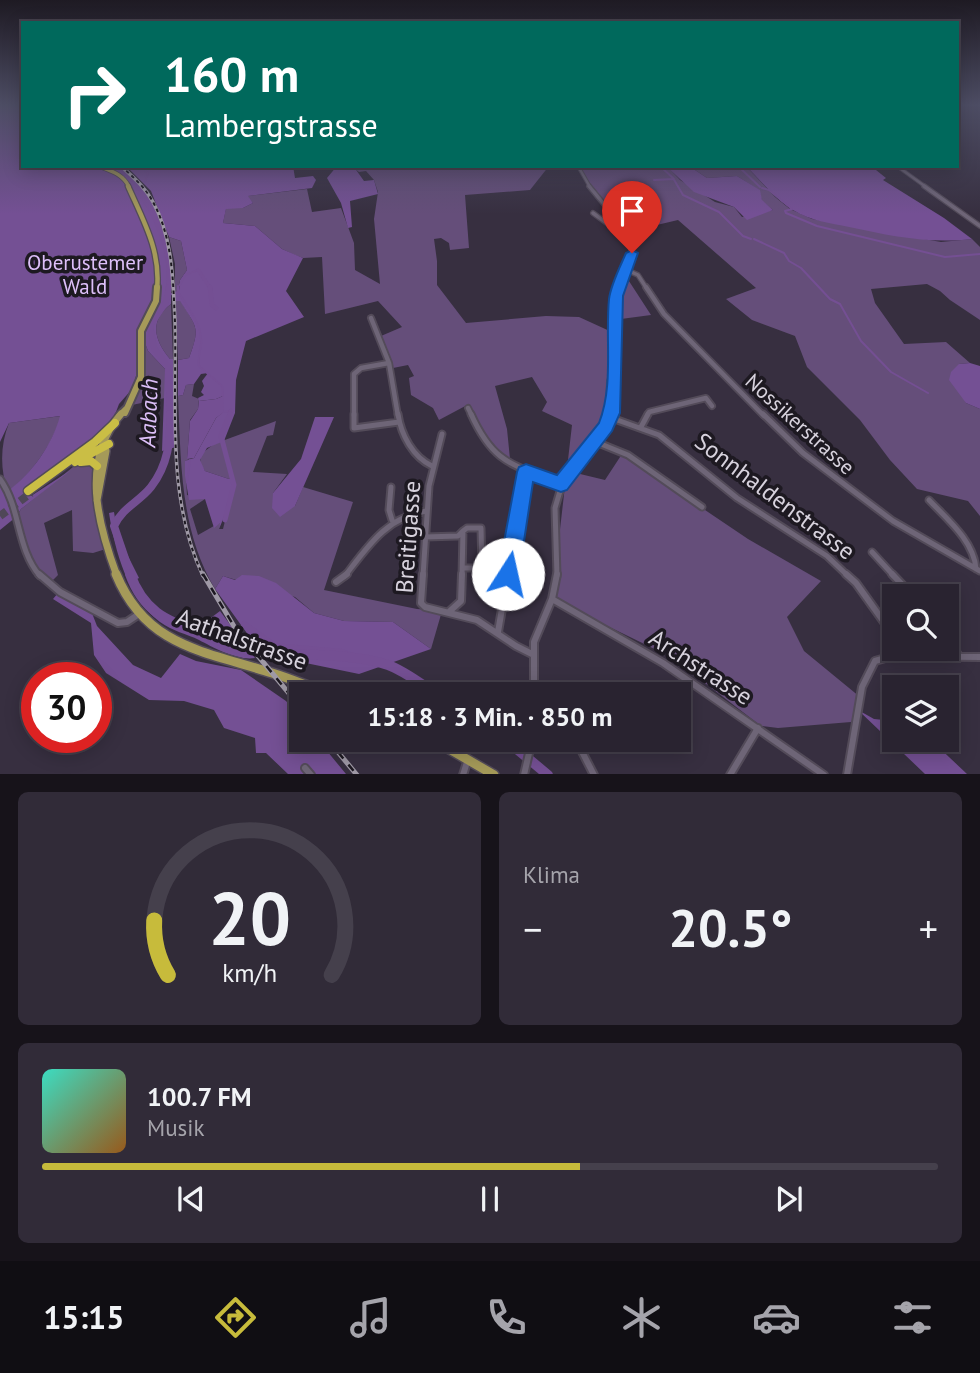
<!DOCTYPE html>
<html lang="de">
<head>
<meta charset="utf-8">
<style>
  body { margin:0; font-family:"PT Sans",sans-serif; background:#312b38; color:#f1f3f6; height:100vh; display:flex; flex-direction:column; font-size:26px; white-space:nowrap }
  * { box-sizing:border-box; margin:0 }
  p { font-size:23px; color:#a5a4ab }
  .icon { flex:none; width:38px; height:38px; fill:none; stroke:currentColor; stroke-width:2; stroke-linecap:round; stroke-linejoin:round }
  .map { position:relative; height:774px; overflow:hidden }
  .panel { display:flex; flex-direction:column; gap:18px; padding:18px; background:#17131a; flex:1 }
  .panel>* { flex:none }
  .hud { position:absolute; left:21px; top:21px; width:938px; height:147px; border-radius:0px; box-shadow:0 4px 18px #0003,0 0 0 2px #45404c; background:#00695c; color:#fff; overflow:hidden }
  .fabs { position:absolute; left:882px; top:584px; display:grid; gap:14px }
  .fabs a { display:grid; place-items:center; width:77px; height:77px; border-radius:0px; background:#292330; box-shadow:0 4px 18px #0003,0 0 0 2px #45404c; font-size:35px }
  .speed { position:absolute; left:21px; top:662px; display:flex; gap:14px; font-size:35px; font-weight:700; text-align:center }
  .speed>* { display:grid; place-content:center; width:91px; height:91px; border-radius:50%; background:#292330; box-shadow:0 4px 18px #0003,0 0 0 2px #45404c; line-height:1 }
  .speed .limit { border:10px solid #d22; background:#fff; color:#111 }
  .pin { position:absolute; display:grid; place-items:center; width:60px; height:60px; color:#fff; margin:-72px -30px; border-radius:50% 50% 50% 0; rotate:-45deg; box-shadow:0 0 7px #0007 }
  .pin .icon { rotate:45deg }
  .me { position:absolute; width:77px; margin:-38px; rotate:10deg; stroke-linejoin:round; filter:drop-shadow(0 0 5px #0008) }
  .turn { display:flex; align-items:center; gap:24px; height:147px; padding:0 28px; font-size:32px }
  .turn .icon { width:91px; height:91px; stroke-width:2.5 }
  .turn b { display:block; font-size:49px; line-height:60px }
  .big { font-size:52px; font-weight:800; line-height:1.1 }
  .panel .tile { flex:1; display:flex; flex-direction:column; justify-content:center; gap:10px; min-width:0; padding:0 24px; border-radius:10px; background:#312b38 }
  .panel .dial { align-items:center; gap:0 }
  .dial svg { height:182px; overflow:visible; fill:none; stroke:#45404c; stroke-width:7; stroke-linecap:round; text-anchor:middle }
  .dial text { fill:#f1f3f6; stroke:none }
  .song { display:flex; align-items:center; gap:21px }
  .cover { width:84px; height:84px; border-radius:10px; background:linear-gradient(135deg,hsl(170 70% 55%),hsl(30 70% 35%)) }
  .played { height:7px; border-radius:4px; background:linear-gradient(90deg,#c7bb3b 60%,#45404c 60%) }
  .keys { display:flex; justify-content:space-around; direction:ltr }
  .heat { display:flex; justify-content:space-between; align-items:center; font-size:38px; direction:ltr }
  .panel .tiles { flex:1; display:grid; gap:18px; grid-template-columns:1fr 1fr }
  .tile:last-child { grid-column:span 2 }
  .trip { position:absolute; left:289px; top:682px; width:402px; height:70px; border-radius:0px; background:#292330; box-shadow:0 4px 18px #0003,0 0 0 2px #45404c; font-weight:800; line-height:70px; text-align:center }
  .tabs { display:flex; height:112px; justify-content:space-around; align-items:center; background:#100e13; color:#a5a4ab }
  .tabs .icon { width:49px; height:49px }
  .tabs .on { color:#c7bb3b }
  .tabs b { font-size:32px; color:#f1f3f6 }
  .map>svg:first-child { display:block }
</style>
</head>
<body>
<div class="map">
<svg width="980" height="775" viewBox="0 0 980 775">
  <rect width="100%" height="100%" fill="#372f40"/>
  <path fill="#654e7a" d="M351,166H549L530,190L465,195L469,248L450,250L449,243L441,238L434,239L437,261V285L466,323L546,316L579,317L614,333C618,343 616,355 616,366C616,425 611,427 576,473L605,480L622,454L748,539L821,581L787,617L804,651L860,697L858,710L851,722L778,728L761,726L671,657L552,599L572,425L542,411L547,402L532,377L495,386L507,429L510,459L491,445L469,404L439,420L433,408L411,395L409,378L414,376L408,365L393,368L381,336L402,327L378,301L325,314L322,257L303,258L295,255L282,249L255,226L223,223L226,208H243L253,203L247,196L307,189L312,212L341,208L354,243L355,270L380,284L374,219L378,192L374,180L366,171L359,172Z
    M578,166H667L680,180L715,202L734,207L742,217L773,210L762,201L759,190L737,176L707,178L689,166H746L775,197L790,209L812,219L941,242L972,239L980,247V320L950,300L940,291L927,284L871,289L875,303L904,344L946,342L970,363L959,364L966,403L980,409V516L968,501L917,489L890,460L860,420L807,367L795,336L752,320L726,299L756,288L678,220L627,232L591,189Z
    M169,237L181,241L187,270L180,280L179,291L175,293V264Z
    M627,278L651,315L621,319V292Z
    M180,300C196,327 201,326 189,358L178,360L175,301Z
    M171,304L173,359H170C154,340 149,321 171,304Z
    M145,343L148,351L165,369V398L132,405L139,383L141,344Z
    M194,384L192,396L199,399L198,409L190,420L187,459L190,460L185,461L187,495L205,499L190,509L198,535L221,522L219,529H223L234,485L233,478L229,479L205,471L200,463L201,454L214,444L276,421L273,435L267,436L253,472L287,474L273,493L295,506L303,487L353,502L324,590L417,609L442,611L431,649L393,622L344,621L314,613L295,597L223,576L215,589C180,530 181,463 178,396L183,395L186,385Z
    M61,416C52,445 32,473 8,492C0,470 0,445 9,423Z
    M89,463L94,468L109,548L93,553L73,551L72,510L44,523L58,575L48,585L33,570L16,518L21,509L73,467Z"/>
  <path fill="#745094" d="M0,105H23V166C39,166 110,162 120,167C161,183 173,266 171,304C149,321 154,340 170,359H173L176,447L162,451L165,369L148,351L145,343L137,345V372L133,388L119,404L113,420L93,439L25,492L31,496L71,470L21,509L16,517L0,530V479L8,491C32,473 52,445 60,416L9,423L0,442Z
    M126,166H293L295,178L313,176L316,180L312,188L248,196L253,203L243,208L226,209L223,223L255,226L282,249L303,258L286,291L304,317L246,341L236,380L235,413L224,441L207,448L200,460L205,471L229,479L233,478L232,498L219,529L220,523L214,528L205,499L189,500L185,476V461L194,458L216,418L223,412V396L216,399L199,401L198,398L204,395L201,392L204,386L202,381L208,373L201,374L194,384L186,385L183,395L178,396V360L189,358C201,326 196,327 180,301H175V293L179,291L180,280L187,270L181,241L169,237L151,191Z
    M337,166L354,167L364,181L374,180L378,194L350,201L352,227L348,228L341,203L327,178Z
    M666,166H689L707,178L737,176L760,190L762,200L773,210L747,220L734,207L694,192Z
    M746,166H871L886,178L883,180L944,218L972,239C929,244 891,236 849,227C830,223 811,221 793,210C775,199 761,181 746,166Z
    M970,363L980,366V409L966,403L949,380L951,372L959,364Z
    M315,417H334L295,506L280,517L272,508L273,493L301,459Z
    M114,512L118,536L139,578L135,580L147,602L169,622L178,619L200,626L220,611L255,658C238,661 214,648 199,640C187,634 172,631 160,622C128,598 115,552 109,513Z
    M242,575L259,576L276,583L314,613L344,621L393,622L431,649L359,674L262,654L215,589L223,576L235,580Z
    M58,593L90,608L97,626L133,665L161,678L180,654L196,661L241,670L286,701L301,719V740H318L346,774H288L266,753H256L255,738L224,728L214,710L184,701L149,700L106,673L94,655L91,623L53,599Z
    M858,710L874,719L894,721V740H931L967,774H925Z"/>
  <path fill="#744f93" d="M223,396L224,412L216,418L194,458L187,459L190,421L198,409L199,401L216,399Z"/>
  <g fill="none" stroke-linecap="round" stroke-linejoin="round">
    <path stroke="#744f93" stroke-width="2" d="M0,108L23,106
      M142,166L148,173L145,182
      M660,166L673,178L683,195L719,212L743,236L751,239
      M738,166L760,187
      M654,180L674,179
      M762,188L769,190L792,209L785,211L786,213L817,226L945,257L980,254
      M754,239L784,253L789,261L801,268L830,299L840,304L861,341L891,372L928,393
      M180,285L185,275L198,270
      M178,292C187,306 203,326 201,344C200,353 198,356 199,366L222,386L223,396
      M175,293L178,292V286
      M167,295L172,294
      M224,412L231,411
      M187,482L190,460"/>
    <path stroke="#744f93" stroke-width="3.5" d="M198,270L211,289"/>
    <path stroke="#744f93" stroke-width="4.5" d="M210,287L212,305L216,308
      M229,416L231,411"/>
    <path stroke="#744f93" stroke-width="5" d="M225,520L234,485L221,436L230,414"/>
    <path stroke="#744f93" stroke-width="6" d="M244,624L275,646L342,652L363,660"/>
    <path stroke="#744f93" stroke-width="4.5" d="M112,166L125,174L137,187"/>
    <path stroke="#744f93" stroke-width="5" d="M135,186C156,212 174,254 168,289"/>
    <path stroke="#744f93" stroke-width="6" d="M169,287L166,302L150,326L154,348L168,367L170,416"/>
    <path stroke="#744f93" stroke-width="8" d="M131,576L114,526C123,507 139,502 151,487C168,465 171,440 170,414"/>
    <path stroke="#744f93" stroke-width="10" d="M130,574C143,610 165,621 200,632C214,637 230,648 244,650C288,657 346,651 388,665C405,671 422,685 438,695
      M506,740L548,775"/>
    <path stroke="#4f4758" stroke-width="8" stroke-dasharray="8 4.5" stroke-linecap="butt" d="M0,516L31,493"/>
    <g stroke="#534b59" stroke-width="4.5">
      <path id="minor-far4" d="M578,166L590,187
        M897,166L926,187"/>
    </g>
    <g stroke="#534b59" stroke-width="6">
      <path id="minor-far3" d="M589,186L627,232L632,253L619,289
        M924,186L980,226
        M593,213L630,240
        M627,270L638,275L647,289"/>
    </g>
    <g stroke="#534b59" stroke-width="8">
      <path id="minor-far2" d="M646,287L664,314L764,416
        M371,318L389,363L398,416
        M468,408L472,416
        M354,416V374L361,368L389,363
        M609,416L610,381L613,374
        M610,416L616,296L619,287
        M647,416L649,412L706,398L712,406"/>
    </g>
    <g stroke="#534b59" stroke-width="9">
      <path id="minor-far1" d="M354,414V428L399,422
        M398,414C401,435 413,457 432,466
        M471,414C494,465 513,464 561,484
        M763,414L803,453L893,521L980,571
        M609,417L659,435L737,498L827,556L848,576
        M641,427L648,414
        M596,442L628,455L702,507
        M0,479C21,508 16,548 40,576
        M391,487L389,510L392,520
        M929,500C947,519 974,541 976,569
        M425,537L458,536L463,531
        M872,552L894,576
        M345,576C368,546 387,517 426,511
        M423,576L429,486L442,434
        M462,576L463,531L467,528H481L482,568H463
        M508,576L526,472
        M557,576L555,508L563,481L600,436L611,414"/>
    </g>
    <g stroke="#534b59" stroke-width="10">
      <path id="minor" d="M39,574L60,592L118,623L127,622L139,614
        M423,574L421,603L425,607L477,620L516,646L532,654
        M846,574L856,583L894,636
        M892,574L914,597
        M336,582L347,574
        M552,599L663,663L824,775
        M450,611L461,601L462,574
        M498,632L508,574
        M947,640L959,656
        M534,695V642L552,599L557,574
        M576,740L594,775
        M305,768L311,775
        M463,775L468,759
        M524,775L532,740
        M730,775L758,728
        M847,775L862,687L875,661L892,656L980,657"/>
    </g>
    <g stroke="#534b59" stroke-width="5">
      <path id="major-far4" d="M98,166C111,171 123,174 129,187"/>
    </g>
    <g stroke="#534b59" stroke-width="7">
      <path id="major-far3" d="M128,186C143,220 161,251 157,289"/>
    </g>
    <g stroke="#534b59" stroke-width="10">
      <path id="major-far2" d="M125,413L141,377V331L156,301L157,287
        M119,416L126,409"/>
    </g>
    <g stroke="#534b59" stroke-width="10">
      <path id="major-far1" d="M97,500L106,451
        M117,576C98,525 80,460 121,414"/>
    </g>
    <g stroke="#534b59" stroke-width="12">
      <path id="major" d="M116,574C146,647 204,651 272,673C292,679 312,688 332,695
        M434,740L494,775"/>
    </g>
    <g stroke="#534b59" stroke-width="11">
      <path id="highway" d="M75,462L109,444
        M81,462L91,461L97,466
        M28,491L95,442L115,423"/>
    </g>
    <use href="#minor-far4" stroke="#6e6577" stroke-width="2.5"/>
    <use href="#minor-far3" stroke="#6e6577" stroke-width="3.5"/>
    <use href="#minor-far2" stroke="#6e6577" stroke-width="4.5"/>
    <use href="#minor-far1" stroke="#6e6577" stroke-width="5"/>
    <use href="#minor" stroke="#6e6577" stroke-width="6"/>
    <use href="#major-far4" stroke="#a59a59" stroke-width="3.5"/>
    <use href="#major-far3" stroke="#a59a59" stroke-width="4.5"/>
    <use href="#major-far2" stroke="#a59a59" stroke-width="6"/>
    <use href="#major-far1" stroke="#a59a59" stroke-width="7"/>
    <use href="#major" stroke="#a59a59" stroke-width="9"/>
    <use href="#highway" stroke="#cabe45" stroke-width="8"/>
    <g stroke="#9f99a6" stroke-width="3.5">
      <path id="rail-far1" d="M121,166C133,177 145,187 153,202C173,238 173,282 175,322C177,407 166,497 203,576"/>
    </g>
    <g stroke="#9f99a6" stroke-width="5">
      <path id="rail" d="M203,574L235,628L301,708
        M328,740L357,775"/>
    </g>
    <use href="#rail-far1" stroke="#1d1921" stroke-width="2" stroke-dasharray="3.5" stroke-linecap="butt"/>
    <use href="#rail" stroke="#1d1921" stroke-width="2.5" stroke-dasharray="8" stroke-linecap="butt"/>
  </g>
  <linearGradient id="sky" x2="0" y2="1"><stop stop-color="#1e1a23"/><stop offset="0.49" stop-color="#4d4d64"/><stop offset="1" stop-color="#4d4d64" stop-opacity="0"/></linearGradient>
  <rect width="980" height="214" fill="url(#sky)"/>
  <path fill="#1a73e8" stroke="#114b97" stroke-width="2" d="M632,250L638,253L623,296L620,413L612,431L567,490L561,492L533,482L519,574L516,581L508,584L501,581L498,574L517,472L519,467L526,464L557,475L599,423C614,385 605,339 609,299C611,284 620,267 626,253Z"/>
  <g text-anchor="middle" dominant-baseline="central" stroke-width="7" stroke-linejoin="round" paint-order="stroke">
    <g font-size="21" fill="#ddbff9" stroke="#1d1921">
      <text x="85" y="262">Oberustemer<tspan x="85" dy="24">Wald</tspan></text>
    </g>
    <g font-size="21" fill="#d7d2dd" stroke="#1d1921">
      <text transform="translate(800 424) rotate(42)">Nossikerstrasse</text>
    </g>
    <g font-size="23" font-style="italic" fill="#dcbff8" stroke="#1d1921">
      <text transform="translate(148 413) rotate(-88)">Aabach</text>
    </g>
    <g font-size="24" fill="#d7d2dd" stroke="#1d1921">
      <text transform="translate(775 496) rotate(37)">Sonnhaldenstrasse</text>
      <text transform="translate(408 537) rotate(-86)">Breitigasse</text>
      <text transform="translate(242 639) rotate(20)">Aathalstrasse</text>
      <text transform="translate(701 667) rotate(33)">Archstrasse</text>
    </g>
  </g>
</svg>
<div class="fabs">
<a><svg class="icon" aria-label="search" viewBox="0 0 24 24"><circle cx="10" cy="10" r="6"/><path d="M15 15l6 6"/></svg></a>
<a><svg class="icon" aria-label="layers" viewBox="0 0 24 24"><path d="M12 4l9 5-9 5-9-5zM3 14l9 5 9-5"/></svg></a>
</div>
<div class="speed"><div class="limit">30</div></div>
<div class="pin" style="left:632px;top:253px;background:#d93025"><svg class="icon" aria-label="arrive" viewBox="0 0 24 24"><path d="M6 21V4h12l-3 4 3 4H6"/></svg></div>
<svg class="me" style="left:508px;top:574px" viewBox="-20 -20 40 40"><circle r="19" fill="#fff"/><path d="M0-13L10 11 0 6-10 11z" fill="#1a73e8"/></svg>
<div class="trip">15:18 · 3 Min. · 850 m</div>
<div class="hud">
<div class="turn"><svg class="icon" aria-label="right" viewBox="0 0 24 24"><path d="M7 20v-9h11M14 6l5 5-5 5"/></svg><div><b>160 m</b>Lambergstrasse</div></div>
</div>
</div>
<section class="panel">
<div class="tiles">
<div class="tile dial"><svg viewBox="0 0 100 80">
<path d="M14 69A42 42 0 1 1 86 69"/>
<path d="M14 69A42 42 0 0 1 8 45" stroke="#c7bb3b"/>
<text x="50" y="56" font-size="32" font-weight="700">20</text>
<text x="50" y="72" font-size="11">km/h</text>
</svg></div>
<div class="tile"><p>Klima</p>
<div class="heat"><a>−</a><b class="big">20.5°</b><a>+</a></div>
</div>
<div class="tile">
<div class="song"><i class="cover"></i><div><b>100.7 FM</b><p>Musik</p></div></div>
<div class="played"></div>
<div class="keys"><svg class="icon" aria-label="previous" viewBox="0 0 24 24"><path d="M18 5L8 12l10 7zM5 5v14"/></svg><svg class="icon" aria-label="pause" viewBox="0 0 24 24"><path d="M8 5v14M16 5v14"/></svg><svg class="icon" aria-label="next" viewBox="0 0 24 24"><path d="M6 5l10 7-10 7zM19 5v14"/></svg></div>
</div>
</div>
</section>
<nav class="tabs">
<b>15:15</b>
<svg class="icon on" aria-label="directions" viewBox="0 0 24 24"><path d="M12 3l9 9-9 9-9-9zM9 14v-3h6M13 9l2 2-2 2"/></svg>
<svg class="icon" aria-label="music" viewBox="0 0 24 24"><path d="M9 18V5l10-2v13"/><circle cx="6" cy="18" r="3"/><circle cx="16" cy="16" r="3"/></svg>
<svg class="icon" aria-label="phone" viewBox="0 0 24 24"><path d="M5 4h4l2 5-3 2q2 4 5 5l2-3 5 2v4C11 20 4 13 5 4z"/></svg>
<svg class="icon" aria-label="climate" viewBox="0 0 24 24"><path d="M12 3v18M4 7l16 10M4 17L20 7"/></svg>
<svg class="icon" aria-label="car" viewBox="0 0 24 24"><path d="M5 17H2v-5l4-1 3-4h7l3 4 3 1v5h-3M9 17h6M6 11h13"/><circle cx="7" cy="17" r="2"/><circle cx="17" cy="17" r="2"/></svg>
<svg class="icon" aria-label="filters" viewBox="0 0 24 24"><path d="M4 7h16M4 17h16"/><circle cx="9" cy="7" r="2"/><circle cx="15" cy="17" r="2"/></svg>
</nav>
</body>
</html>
